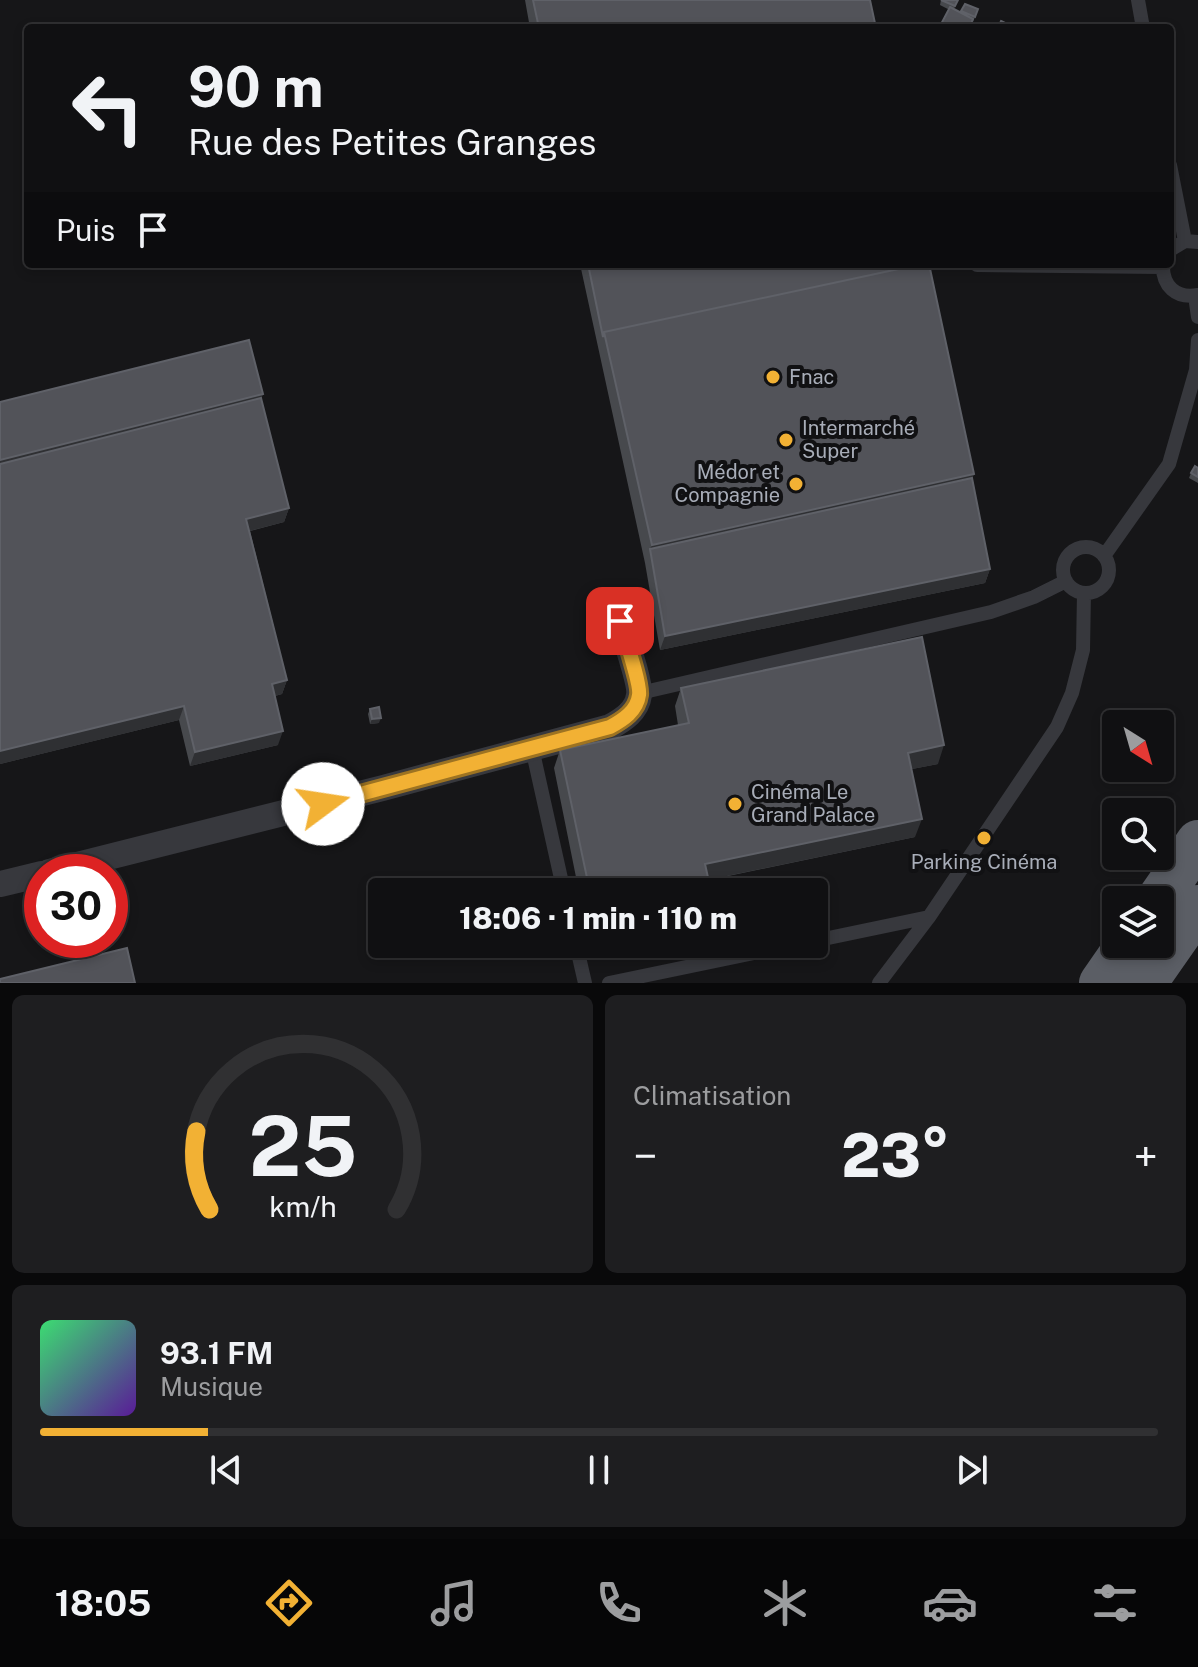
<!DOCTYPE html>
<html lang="fr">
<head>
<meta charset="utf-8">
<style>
  body { margin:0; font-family:"Public Sans",sans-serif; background:#1e1e20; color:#f1f3f6; height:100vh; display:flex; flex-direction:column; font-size:30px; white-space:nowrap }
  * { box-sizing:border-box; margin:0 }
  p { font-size:26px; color:#9c9d9f }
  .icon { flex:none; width:44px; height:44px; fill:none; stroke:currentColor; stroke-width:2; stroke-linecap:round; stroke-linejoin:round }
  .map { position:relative; height:983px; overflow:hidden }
  .side { display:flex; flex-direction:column; gap:12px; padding:12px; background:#09090a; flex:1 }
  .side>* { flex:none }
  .hud { position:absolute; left:24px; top:24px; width:1150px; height:244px; border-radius:8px; box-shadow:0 4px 12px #0003,0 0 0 2px #303032; background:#101012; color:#f1f3f6; overflow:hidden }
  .needle { width:52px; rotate:143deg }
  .fabs { position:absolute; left:1102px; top:710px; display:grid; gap:16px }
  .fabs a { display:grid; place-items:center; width:72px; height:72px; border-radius:8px; background:#101012; box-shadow:0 4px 12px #0003,0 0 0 2px #303032; font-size:40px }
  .speed { position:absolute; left:24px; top:854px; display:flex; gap:16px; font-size:40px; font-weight:700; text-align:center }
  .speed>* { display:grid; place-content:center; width:104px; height:104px; border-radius:50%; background:#101012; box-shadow:0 4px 12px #0003,0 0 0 2px #303032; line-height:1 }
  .speed .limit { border:12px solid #d22; background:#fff; color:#111 }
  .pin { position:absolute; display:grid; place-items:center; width:68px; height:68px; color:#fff; margin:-34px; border-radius:16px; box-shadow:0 4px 12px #0006 }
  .me { position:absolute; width:88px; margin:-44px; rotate:76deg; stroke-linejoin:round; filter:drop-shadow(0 0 6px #0008) }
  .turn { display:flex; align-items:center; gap:28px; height:168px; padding:0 32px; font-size:36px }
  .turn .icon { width:104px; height:104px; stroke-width:2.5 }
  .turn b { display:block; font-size:56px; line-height:68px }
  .then { display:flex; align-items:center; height:76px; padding:0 32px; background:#0003; gap:16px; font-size:30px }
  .big { font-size:60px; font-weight:800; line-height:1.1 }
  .side .widget { flex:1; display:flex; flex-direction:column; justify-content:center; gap:12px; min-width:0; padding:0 28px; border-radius:12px; background:#1e1e20 }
  .side .dial { align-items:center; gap:0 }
  .dial svg { height:208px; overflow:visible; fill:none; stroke:#303032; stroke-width:7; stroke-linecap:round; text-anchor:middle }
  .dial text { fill:#f1f3f6; stroke:none }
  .song { display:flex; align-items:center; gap:24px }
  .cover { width:96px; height:96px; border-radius:12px; background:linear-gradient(135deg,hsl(140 70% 55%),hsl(270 70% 35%)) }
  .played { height:8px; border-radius:4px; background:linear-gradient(90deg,#f2b134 15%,#303032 15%) }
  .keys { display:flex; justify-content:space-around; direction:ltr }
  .heat { display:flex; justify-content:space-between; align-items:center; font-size:44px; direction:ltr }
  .side .tiles { flex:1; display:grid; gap:12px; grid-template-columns:1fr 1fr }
  .widget:last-child { grid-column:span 2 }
  .trip { position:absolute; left:368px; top:878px; width:460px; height:80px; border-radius:8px; background:#101012; box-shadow:0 4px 12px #0003,0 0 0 2px #303032; font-weight:800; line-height:80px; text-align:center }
  .menu { display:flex; height:128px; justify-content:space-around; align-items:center; background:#060607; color:#9c9d9f }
  .menu .icon { width:56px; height:56px }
  .menu .active { color:#f2b134 }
  .menu b { font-size:36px; color:#f1f3f6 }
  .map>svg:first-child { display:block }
</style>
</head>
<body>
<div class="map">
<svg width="1198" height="983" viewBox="0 0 1198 983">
  <rect width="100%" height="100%" fill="#161618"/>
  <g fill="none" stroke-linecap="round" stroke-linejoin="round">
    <path stroke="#37383d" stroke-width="14" d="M1138,0L1143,28
      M1170,165L1185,241
      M1170,250L1185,241L1198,242
      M1163,264C1162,286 1176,299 1198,295
      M977,265L1162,267
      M1195,296L1198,317
      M1063 570a23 23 0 1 1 46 0a23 23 0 1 1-46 0Z
      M1104,556L1169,464L1196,370L1198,340
      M640,693L991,612L1034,597L1066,581
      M532,748L564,892
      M814,941L929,917
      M576,944L585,983
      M609,983L797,944
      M879,983L929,917L1057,727L1072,693L1083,650L1084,593"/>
    <path stroke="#37383d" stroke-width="26" d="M49,872L383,788L610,727C623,720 637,711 639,695C641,684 624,635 620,621
      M0,884L42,874"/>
    <path stroke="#5b5e65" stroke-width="44" d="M1158,900L1198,842
      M1101,983L1128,944
      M1145,983L1198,907"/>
  </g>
  <path fill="#47494d" d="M525,0H870L876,28H530Z
    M941,0H958L954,9L961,12L978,9L973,22L940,5Z
    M580,264H929L974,474L972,478L990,569L985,583L660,650L645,563Z
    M263,394L261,398L289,508L284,522L250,531L287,680L282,694L275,696L278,745L190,766L179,720L0,764V402Z
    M1198,468V483L1189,478L1191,473Z
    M681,688L938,764L912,769L915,837L709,880L705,892H579L554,768L560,750L678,725L675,706Z
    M370,709L379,723L370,724L368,714Z"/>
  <path fill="#2f3033" d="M263,394L256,413L0,476V460Z
    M974,474L967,492L650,549L652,545Z
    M289,508L284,522L241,533L246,519Z
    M990,569L985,583L660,650L665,636Z
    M287,680L282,694L267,698L272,684Z
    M184,706L179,720L0,764V751Z
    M381,718L379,723L370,724L372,719Z
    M283,731L278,745L190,766L195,752Z
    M944,745L938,764L902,771L908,753Z
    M922,819L915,837L698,882L705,864Z
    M709,882L705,892H661Z"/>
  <path fill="#525359" stroke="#5f6168" stroke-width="2" d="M533,0H870L876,28H539Z
    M941,0H958L955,6Z
    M965,4L978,9L975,17L961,11Z
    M950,7L973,19L969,28H939Z
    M1001,21L1015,28H998Z
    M588,264H922L604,332L603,337Z
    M922,264H929L974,474L652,545L604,332Z
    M249,340L263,394L0,460V402Z
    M261,398L289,508L246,519L287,680L272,684L283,731L195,752L184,706L0,751V464Z
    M1195,466L1198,468V477L1191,473Z
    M972,478L990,569L665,636L650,549Z
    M922,637L944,745L908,753L922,819L705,864L709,882L661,892H590L560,750L689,723L681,688Z
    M379,707L381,718L372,719L370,709Z
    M127,948L135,983H0V979Z"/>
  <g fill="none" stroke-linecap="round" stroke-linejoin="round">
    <g stroke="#9d7322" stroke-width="20">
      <path id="route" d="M323,804L610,727C623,720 637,711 639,695C641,684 624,635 620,621"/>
    </g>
    <use href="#route" stroke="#f2b134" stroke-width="14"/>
  </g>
  <g fill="#f2b134" stroke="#111113" stroke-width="3">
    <circle cx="773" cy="377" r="8"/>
    <circle cx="786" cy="440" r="8"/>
    <circle cx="796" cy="484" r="8"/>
    <circle cx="735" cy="804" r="8"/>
    <circle cx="984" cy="838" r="8"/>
  </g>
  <g text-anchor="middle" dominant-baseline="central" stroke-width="8" stroke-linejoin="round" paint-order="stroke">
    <g font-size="20" fill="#a8adb8" stroke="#111113" text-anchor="start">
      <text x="789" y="377">Fnac</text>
      <text x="802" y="428">Intermarché<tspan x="802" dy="23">Super</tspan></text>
      <text x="780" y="472" text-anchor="end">Médor et<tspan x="780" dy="23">Compagnie</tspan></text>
      <text x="751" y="792">Cinéma Le<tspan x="751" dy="23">Grand Palace</tspan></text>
      <text x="984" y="862" text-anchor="middle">Parking Cinéma</text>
    </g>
  </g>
</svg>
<div class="fabs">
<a><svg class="needle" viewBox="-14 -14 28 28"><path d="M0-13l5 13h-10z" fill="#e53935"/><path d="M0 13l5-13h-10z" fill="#9c9d9f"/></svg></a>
<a><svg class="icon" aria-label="search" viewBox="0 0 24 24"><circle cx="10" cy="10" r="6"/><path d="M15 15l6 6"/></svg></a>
<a><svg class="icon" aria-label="layers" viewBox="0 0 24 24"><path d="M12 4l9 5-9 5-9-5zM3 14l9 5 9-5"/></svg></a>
</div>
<div class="speed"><div class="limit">30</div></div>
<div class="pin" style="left:620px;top:621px;background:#d93025"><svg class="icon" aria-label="arrive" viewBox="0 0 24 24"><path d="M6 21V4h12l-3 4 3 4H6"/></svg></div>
<svg class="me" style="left:323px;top:804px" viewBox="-20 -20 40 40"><circle r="19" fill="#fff"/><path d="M0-13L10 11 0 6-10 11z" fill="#f2b134"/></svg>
<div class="trip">18:06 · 1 min · 110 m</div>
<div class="hud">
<div class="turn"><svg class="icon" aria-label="left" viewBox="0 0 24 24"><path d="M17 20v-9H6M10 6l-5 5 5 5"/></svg><div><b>90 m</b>Rue des Petites Granges</div></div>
<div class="then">Puis<svg class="icon" aria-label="arrive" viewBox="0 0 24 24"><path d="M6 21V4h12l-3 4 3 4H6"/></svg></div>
</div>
</div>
<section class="side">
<div class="tiles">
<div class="widget dial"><svg viewBox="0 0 100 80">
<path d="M14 69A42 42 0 1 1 86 69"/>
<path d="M14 69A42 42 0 0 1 9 39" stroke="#f2b134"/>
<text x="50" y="56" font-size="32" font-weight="700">25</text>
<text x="50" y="72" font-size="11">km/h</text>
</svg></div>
<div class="widget"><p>Climatisation</p>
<div class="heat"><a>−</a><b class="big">23°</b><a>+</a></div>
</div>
<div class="widget">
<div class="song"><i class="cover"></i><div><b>93.1 FM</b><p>Musique</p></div></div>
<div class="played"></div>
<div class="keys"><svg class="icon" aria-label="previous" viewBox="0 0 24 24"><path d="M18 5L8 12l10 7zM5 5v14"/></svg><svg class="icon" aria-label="pause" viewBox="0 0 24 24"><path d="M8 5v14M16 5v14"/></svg><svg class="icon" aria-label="next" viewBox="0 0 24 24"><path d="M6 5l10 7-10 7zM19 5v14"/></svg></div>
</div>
</div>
</section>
<nav class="menu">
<b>18:05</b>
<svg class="icon active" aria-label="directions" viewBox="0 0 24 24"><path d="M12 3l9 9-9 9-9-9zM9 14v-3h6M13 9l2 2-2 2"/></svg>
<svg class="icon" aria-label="music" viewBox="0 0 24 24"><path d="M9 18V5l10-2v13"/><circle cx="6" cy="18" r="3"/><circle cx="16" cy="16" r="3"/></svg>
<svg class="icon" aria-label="phone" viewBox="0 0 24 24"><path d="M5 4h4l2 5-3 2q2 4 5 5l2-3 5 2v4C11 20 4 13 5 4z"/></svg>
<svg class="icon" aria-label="climate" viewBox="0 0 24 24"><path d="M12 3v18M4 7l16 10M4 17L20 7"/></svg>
<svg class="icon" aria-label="car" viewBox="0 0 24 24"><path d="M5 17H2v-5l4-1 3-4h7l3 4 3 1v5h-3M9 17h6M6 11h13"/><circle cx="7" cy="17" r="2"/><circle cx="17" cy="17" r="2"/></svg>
<svg class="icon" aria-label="filters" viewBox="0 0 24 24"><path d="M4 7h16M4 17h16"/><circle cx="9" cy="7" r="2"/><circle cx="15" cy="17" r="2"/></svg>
</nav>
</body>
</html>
